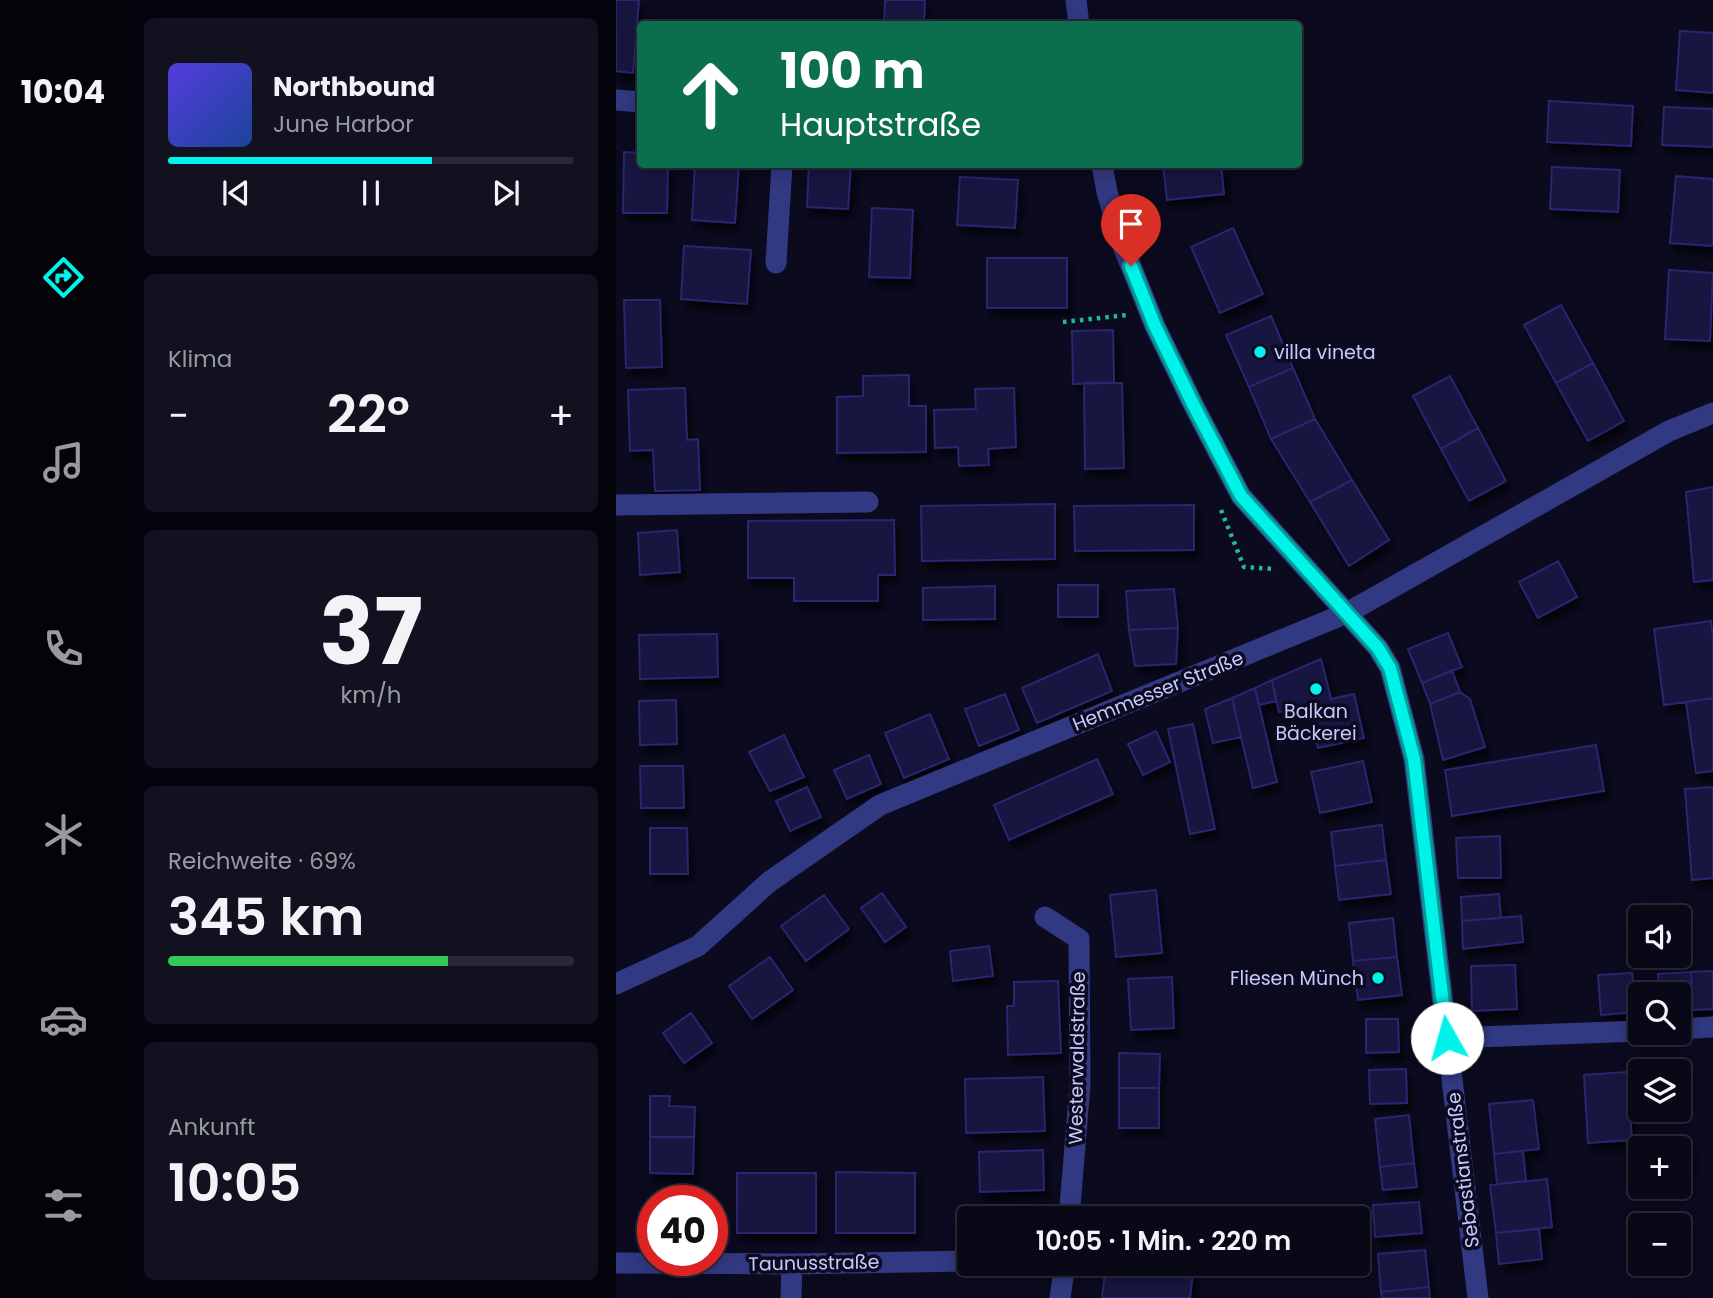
<!DOCTYPE html>
<html lang="de">
<head>
<meta charset="utf-8">
<style>
  body { margin:0; font-family:Poppins,sans-serif; background:#111120; color:#f1f3f6; height:100vh; display:flex; flex-direction:column; font-size:26px; white-space:nowrap }
  * { box-sizing:border-box; margin:0 }
  p { font-size:23px; color:#989aa1 }
  .icon { flex:none; width:38px; height:38px; fill:none; stroke:currentColor; stroke-width:2; stroke-linecap:round; stroke-linejoin:round }
  .map { position:relative; flex:1; overflow:hidden }
  .sheet { display:flex; flex-direction:column; gap:18px; padding:18px; background:#04040d; width:490px }
  .sheet>* { flex:none }
  .top-card { position:absolute; left:21px; top:21px; width:665px; height:147px; border-radius:7px; box-shadow:0 4px 18px #0003,0 0 0 2px #292936; background:#0b6e4f; color:#fff; overflow:hidden }
  .tools { position:absolute; left:1012px; top:905px; display:grid; gap:14px }
  .tools a { display:grid; place-items:center; width:63px; height:63px; border-radius:7px; background:#080817; box-shadow:0 4px 18px #0003,0 0 0 2px #292936; font-size:35px }
  .speed { position:absolute; left:21px; top:1185px; display:flex; gap:14px; font-size:35px; font-weight:700; text-align:center }
  .speed>* { display:grid; place-content:center; width:91px; height:91px; border-radius:50%; background:#080817; box-shadow:0 4px 18px #0003,0 0 0 2px #292936; line-height:1 }
  .speed .limit { border:10px solid #d22; background:#fff; color:#111 }
  .pin { position:absolute; display:grid; place-items:center; width:60px; height:60px; color:#fff; margin:-72px -30px; border-radius:50% 50% 50% 0; rotate:-45deg; box-shadow:0 0 7px #0007 }
  .pin .icon { rotate:45deg }
  .me { position:absolute; width:77px; margin:-38px; rotate:353deg; stroke-linejoin:round; filter:drop-shadow(0 0 5px #0008) }
  .turn { display:flex; align-items:center; gap:24px; height:147px; padding:0 28px; font-size:32px }
  .turn .icon { width:91px; height:91px; stroke-width:2.5 }
  .turn b { display:block; font-size:49px; line-height:60px }
  .big { font-size:52px; font-weight:600; line-height:1.1 }
  .sheet .tile { flex:1; display:flex; flex-direction:column; justify-content:center; gap:10px; min-width:0; padding:0 24px; border-radius:10px; background:#111120 }
  .sheet .dial { align-items:center; gap:0 }
  .dial b { font-size:91px; line-height:1 }
  .song { display:flex; align-items:center; gap:21px }
  .cover { width:84px; height:84px; border-radius:10px; background:linear-gradient(135deg,hsl(250 70% 55%),hsl(220 70% 35%)) }
  .played { height:7px; border-radius:4px; background:linear-gradient(90deg,#00f3e9 65%,#292936 65%) }
  .keys { display:flex; justify-content:space-around; direction:ltr }
  .heat { display:flex; justify-content:space-between; align-items:center; font-size:38px; direction:ltr }
  .charge { height:10px; border-radius:5px; background:linear-gradient(90deg,#34c759 69%,#292936 0) }
  .trip { position:absolute; left:341px; top:1206px; width:413px; height:70px; border-radius:7px; background:#080817; box-shadow:0 4px 18px #0003,0 0 0 2px #292936; font-weight:600; line-height:70px; text-align:center }
  main { display:flex; flex:1; min-height:0 }
  .tab-bar { display:flex; flex-direction:column; width:126px; justify-content:space-around; align-items:center; background:#030309; color:#989aa1 }
  .tab-bar .icon { width:49px; height:49px }
  .tab-bar .selected { color:#00f3e9 }
  .tab-bar b { font-size:32px; color:#f1f3f6 }
  .map>svg:first-child { display:block }
</style>
</head>
<body>
<main>
<nav class="tab-bar">
<b>10:04</b>
<svg class="icon selected" aria-label="directions" viewBox="0 0 24 24"><path d="M12 3l9 9-9 9-9-9zM9 14v-3h6M13 9l2 2-2 2"/></svg>
<svg class="icon" aria-label="music" viewBox="0 0 24 24"><path d="M9 18V5l10-2v13"/><circle cx="6" cy="18" r="3"/><circle cx="16" cy="16" r="3"/></svg>
<svg class="icon" aria-label="phone" viewBox="0 0 24 24"><path d="M5 4h4l2 5-3 2q2 4 5 5l2-3 5 2v4C11 20 4 13 5 4z"/></svg>
<svg class="icon" aria-label="climate" viewBox="0 0 24 24"><path d="M12 3v18M4 7l16 10M4 17L20 7"/></svg>
<svg class="icon" aria-label="car" viewBox="0 0 24 24"><path d="M5 17H2v-5l4-1 3-4h7l3 4 3 1v5h-3M9 17h6M6 11h13"/><circle cx="7" cy="17" r="2"/><circle cx="17" cy="17" r="2"/></svg>
<svg class="icon" aria-label="filters" viewBox="0 0 24 24"><path d="M4 7h16M4 17h16"/><circle cx="9" cy="7" r="2"/><circle cx="15" cy="17" r="2"/></svg>
</nav>
<section class="sheet">
<div class="tile">
<div class="song"><i class="cover"></i><div><b>Northbound</b><p>June Harbor</p></div></div>
<div class="played"></div>
<div class="keys"><svg class="icon" aria-label="previous" viewBox="0 0 24 24"><path d="M18 5L8 12l10 7zM5 5v14"/></svg><svg class="icon" aria-label="pause" viewBox="0 0 24 24"><path d="M8 5v14M16 5v14"/></svg><svg class="icon" aria-label="next" viewBox="0 0 24 24"><path d="M6 5l10 7-10 7zM19 5v14"/></svg></div>
</div>
<div class="tile"><p>Klima</p>
<div class="heat"><a>−</a><b class="big">22°</b><a>+</a></div>
</div>
<div class="tile dial"><b>37</b><p>km/h</p></div>
<div class="tile"><p>Reichweite · 69%</p><b class="big">345 km</b><div class="charge"></div></div>
<div class="tile"><p>Ankunft</p><b class="big">10:05</b></div>
</section>
<div class="map">
<svg width="1097" height="1298" viewBox="0 0 1097 1298">
  <defs>
    <filter id="shadow"><feDropShadow dx="4.5" dy="8" stdDeviation="3.5" flood-color="#0009"/></filter>
  </defs>
  <rect width="100%" height="100%" fill="#0b0a1f"/>
  <path fill="#171541" stroke="#29256f" stroke-width="2" filter="url(#shadow)" d="M0,0H23L17,73L0,71Z
    M269,0H309L308,24H268Z
    M1064,31L1097,33V93L1060,90Z
    M933,101L1017,106L1015,146L931,142Z
    M1048,107L1097,109V147L1046,145Z
    M8,152L24,153V164H52L51,213H7Z
    M79,164H123L119,223L76,220Z
    M193,164H235L232,209L191,207Z
    M547,164H605L608,194L551,200Z
    M936,167L1004,170L1002,212L934,209Z
    M1060,176L1097,179V246L1054,243Z
    M344,177L402,180L399,228L341,225Z
    M256,208L297,210L294,278L253,277Z
    M617,228L647,294L604,313L575,247Z
    M68,246L135,250L131,304L65,299Z
    M371,258H451V308H371Z
    M1053,270L1097,273L1094,341L1049,339Z
    M8,300H44L46,367L10,368Z
    M945,305L977,363L940,383L908,325Z
    M655,316L677,368L633,387L610,335Z
    M497,330L498,383L457,384L456,331Z
    M977,363L1008,421L972,441L940,383Z
    M677,368L699,419L655,439L633,387Z
    M293,375V406H310V452L221,453V397L247,396V376Z
    M834,376L862,428L825,449L797,396Z
    M468,383H506L508,468L469,469Z
    M69,388L71,440L82,439L84,490L39,491L37,450L14,451L12,390Z
    M398,388L400,447L372,449L373,465L343,466L342,447L319,448L318,410L360,409L359,389Z
    M699,419L736,480L694,502L655,439Z
    M862,428L890,481L853,501L825,449Z
    M736,480L773,540L733,566L694,502Z
    M1097,487V580L1078,582L1070,492Z
    M439,504V559L306,561L305,506Z
    M578,505V550L459,551L458,506Z
    M278,520L279,575H262V601H178V578H132V521Z
    M61,530L64,572L24,575L22,533Z
    M942,561L961,597L922,618L903,582Z
    M442,585H482V617H442Z
    M379,586V619L307,620V588Z
    M558,589L562,628L513,630L510,591Z
    M1095,621L1097,638V698L1048,705L1038,629Z
    M562,628L560,664L519,666L513,630Z
    M832,633L846,667L806,683L792,649Z
    M101,634L102,677L24,679L23,635Z
    M482,654L496,691L421,723L406,688Z
    M705,659L715,699L738,694L748,738L702,748L692,705L663,712L656,680Z
    M836,670L844,692L814,704L806,683Z
    M656,680L660,701L643,705L639,688Z
    M639,688L661,782L637,788L616,698Z
    M844,692L854,699L869,747L827,760L814,704Z
    M389,694L403,730L363,746L349,709Z
    M616,698L625,737L597,743L589,709Z
    M1097,698V771L1080,773L1070,702Z
    M60,700L61,744L24,745L23,701Z
    M314,714L333,759L288,778L269,733Z
    M577,724L599,829L574,834L552,729Z
    M540,731L554,762L527,775L512,744Z
    M168,735L188,777L154,791L133,752Z
    M980,745L988,791L836,816L829,770Z
    M253,755L265,784L231,799L218,770Z
    M481,759L497,794L393,840L378,805Z
    M747,761L756,802L704,813L695,772Z
    M24,766H67L68,808H25Z
    M191,787L205,817L174,831L160,801Z
    M1097,787V878L1076,880L1069,789Z
    M766,825L770,860L719,866L715,832Z
    M34,828H71L72,874H34Z
    M884,836L885,878H842L840,838Z
    M770,860L775,894L723,900L719,866Z
    M540,890L546,953L500,957L494,895Z
    M266,893L290,927L269,942L245,908Z
    M883,894L885,918L846,921L845,897Z
    M208,895L233,929L190,961L165,926Z
    M905,916L907,942L847,949L846,921Z
    M777,918L781,957L737,961L733,923Z
    M373,946L377,976L337,981L334,951Z
    M154,957L177,990L136,1019L113,986Z
    M781,957L786,995L742,1000L737,961Z
    M899,965L901,1009L856,1011L855,966Z
    M1097,971V1009L1077,1010L1075,972Z
    M1075,972L1077,1010L1062,1011V994H1043L1042,974Z
    M1016,973L1020,1012L985,1015L982,975Z
    M556,977L558,1028L515,1030L512,979Z
    M442,981L445,1053L392,1055L391,1006H398V982Z
    M75,1013L96,1043L68,1063L47,1033Z
    M750,1019H782L783,1052L750,1053Z
    M503,1053L544,1054L543,1088H503Z
    M790,1069L791,1103L754,1104L753,1070Z
    M1011,1072L1016,1140L972,1143L968,1075Z
    M427,1077L429,1131L350,1133L349,1079Z
    M503,1088H543V1128H503Z
    M34,1096H54L53,1106L79,1107L78,1137H34Z
    M917,1100L923,1149L878,1154L873,1104Z
    M793,1115L798,1163L764,1167L759,1119Z
    M1072,1136L1074,1168L1062,1169V1148H1034L1033,1139Z
    M34,1137H78L77,1174L34,1173Z
    M427,1150L428,1190L364,1192L363,1152Z
    M907,1151L910,1181L881,1184L878,1154Z
    M798,1163L801,1187L767,1190L764,1167Z
    M220,1172L299,1173V1233H220Z
    M121,1173H200V1233H121Z
    M931,1179L936,1227L880,1233L874,1185Z
    M86,1195L87,1200H37V1196Z
    M803,1202L806,1233L759,1237L757,1205Z
    M501,1209L584,1217V1218H500Z
    M923,1229L926,1259L883,1264L880,1233Z
    M809,1250L813,1287L765,1292L762,1254Z
    M490,1264H506L577,1272L574,1298H486Z
    M813,1287L814,1298H766L765,1292Z"/>
  <g fill="none" stroke-linecap="round" stroke-linejoin="round">
    <path stroke="#23b89a" stroke-width="4.5" stroke-dasharray="3.5 5" stroke-linecap="butt" d="M447,322L511,315
      M605,510L628,567L660,569"/>
    <path stroke="#313982" stroke-width="21" d="M460,0L463,24
      M0,100L24,102
      M486,164L491,192L507,246L539,326L578,406L625,496L762,648L774,668L798,759L862,1298
      M160,263L166,164
      M0,505L252,502
      M429,917L463,939L464,1085L453,1218
      M0,984L82,946L153,882L264,805L731,613L1053,431L1097,413
      M1062,1029L1097,1027
      M831,1038L1024,1031
      M0,1263L176,1264L354,1261
      M175,1298L176,1264
      M444,1298L449,1264"/>
  </g>
  <g fill="none" stroke-linecap="round" stroke-linejoin="round">
    <g stroke="#009e97" stroke-width="18">
      <path id="route" d="M515,266L539,326L578,406L625,496L762,648L774,668L798,759L831,1038"/>
    </g>
    <use href="#route" stroke="#00f3e9" stroke-width="12"/>
  </g>
  <g fill="#00f3e9" stroke="#0b0a1f" stroke-width="2.5">
    <circle cx="644" cy="352" r="7"/>
    <circle cx="700" cy="689" r="7"/>
    <circle cx="762" cy="978" r="7"/>
  </g>
  <g text-anchor="middle" dominant-baseline="central" stroke-width="7" stroke-linejoin="round" paint-order="stroke">
    <g font-size="19" fill="#c8c9ff" stroke="#0b0a1f" text-anchor="start">
      <text x="658" y="352">villa vineta</text>
      <text x="700" y="711" text-anchor="middle">Balkan<tspan x="700" dy="22">Bäckerei</tspan></text>
      <text x="748" y="978" text-anchor="end">Fliesen Münch</text>
    </g>
    <g font-size="19" fill="#c8c9ff" stroke="#0b0a1f">
      <text transform="translate(542 691) rotate(-22)">Hemmesser Straße</text>
      <text transform="translate(461 1058) rotate(-89)">Westerwaldstraße</text>
      <text transform="translate(847 1170) rotate(-97)">Sebastianstraße</text>
      <text transform="translate(198 1263) rotate(-1)">Taunusstraße</text>
    </g>
  </g>
</svg>
<div class="tools">
<a><svg class="icon" aria-label="sound" viewBox="0 0 24 24"><path d="M4 9h4l5-4v14l-5-4H4zM17 9q2 3 0 6"/></svg></a>
<a><svg class="icon" aria-label="search" viewBox="0 0 24 24"><circle cx="10" cy="10" r="6"/><path d="M15 15l6 6"/></svg></a>
<a><svg class="icon" aria-label="layers" viewBox="0 0 24 24"><path d="M12 4l9 5-9 5-9-5zM3 14l9 5 9-5"/></svg></a>
<a>+</a>
<a>−</a>
</div>
<div class="speed"><div class="limit">40</div></div>
<div class="pin" style="left:515px;top:266px;background:#d93025"><svg class="icon" aria-label="arrive" viewBox="0 0 24 24"><path d="M6 21V4h12l-3 4 3 4H6"/></svg></div>
<svg class="me" style="left:831px;top:1038px" viewBox="-20 -20 40 40"><circle r="19" fill="#fff"/><path d="M0-13L10 11 0 6-10 11z" fill="#00f3e9"/></svg>
<div class="trip">10:05 · 1 Min. · 220 m</div>
<div class="top-card">
<div class="turn"><svg class="icon" aria-label="ahead" viewBox="0 0 24 24"><path d="M12 20V5M6 11l6-6 6 6"/></svg><div><b>100 m</b>Hauptstraße</div></div>
</div>
</div>
</main>
</body>
</html>
